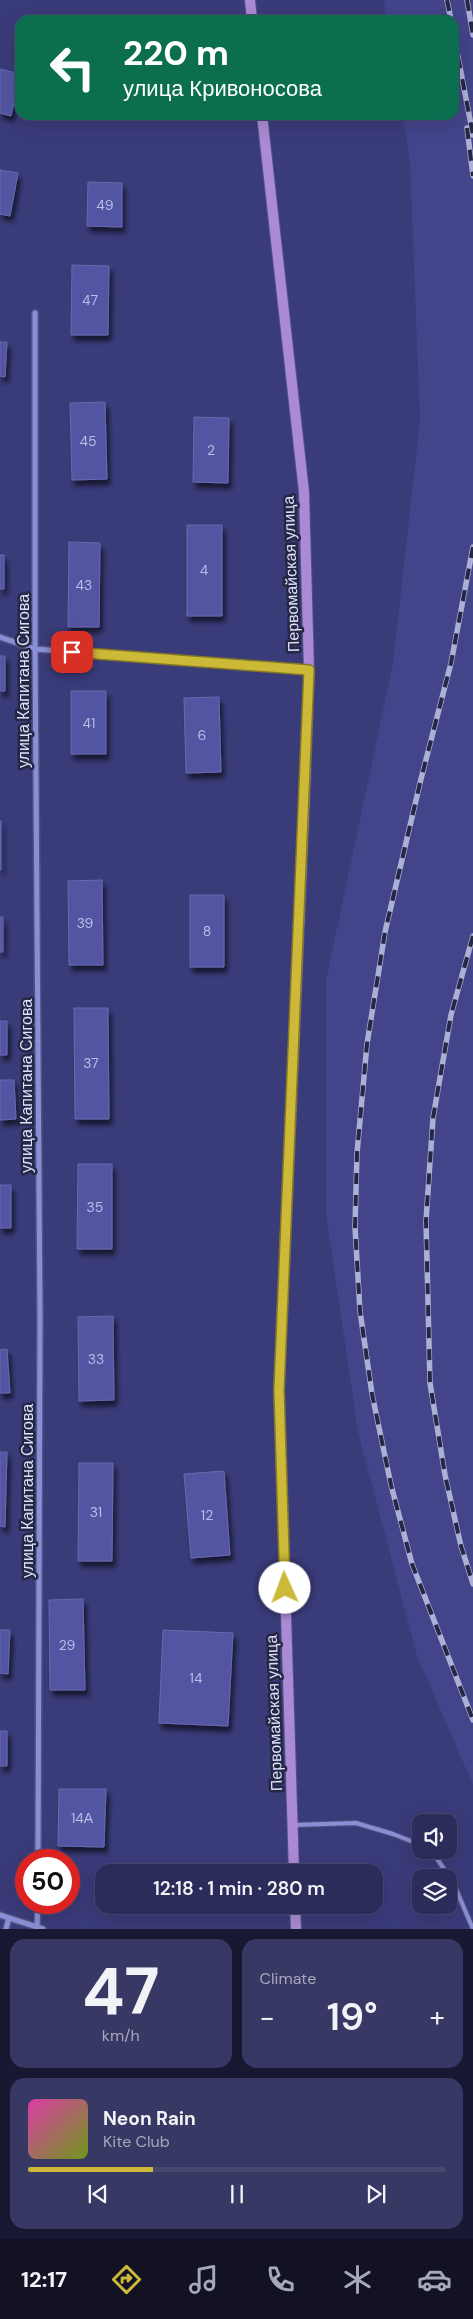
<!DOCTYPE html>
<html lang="en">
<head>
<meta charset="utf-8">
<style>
  body { margin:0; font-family:"DM Sans",sans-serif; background:#383864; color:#f1f3f6; height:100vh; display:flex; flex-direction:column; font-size:19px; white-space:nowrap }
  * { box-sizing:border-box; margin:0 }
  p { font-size:16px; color:#a6a7bb }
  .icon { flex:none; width:28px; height:28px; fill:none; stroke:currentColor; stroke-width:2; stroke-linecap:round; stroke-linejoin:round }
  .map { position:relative; height:1929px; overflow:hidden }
  .side { display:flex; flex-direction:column; gap:10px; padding:10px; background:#181832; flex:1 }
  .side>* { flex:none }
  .top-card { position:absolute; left:15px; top:15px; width:444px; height:105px; border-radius:15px; box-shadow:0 5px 20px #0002,0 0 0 1px #484871; background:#0b6e4f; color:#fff; overflow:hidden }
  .buttons { position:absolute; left:412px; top:1814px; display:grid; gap:10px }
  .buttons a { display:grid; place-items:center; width:45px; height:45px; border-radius:10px; background:#2c2c5b; box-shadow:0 5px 20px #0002,0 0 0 1px #484871; font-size:25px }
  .speed { position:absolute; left:15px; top:1849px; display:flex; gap:10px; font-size:25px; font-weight:700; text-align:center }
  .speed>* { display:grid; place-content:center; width:65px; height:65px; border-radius:50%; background:#2c2c5b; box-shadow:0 5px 20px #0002,0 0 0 1px #484871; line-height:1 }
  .speed .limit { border:8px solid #d22; background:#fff; color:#111 }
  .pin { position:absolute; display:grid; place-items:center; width:42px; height:42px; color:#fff; margin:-21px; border-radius:10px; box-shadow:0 2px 8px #0006 }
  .me { position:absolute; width:55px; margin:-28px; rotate:358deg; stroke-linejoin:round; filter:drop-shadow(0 0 4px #0008) }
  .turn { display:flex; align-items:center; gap:18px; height:105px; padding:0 25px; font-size:22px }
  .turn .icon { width:65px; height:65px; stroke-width:2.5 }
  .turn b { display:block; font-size:35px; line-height:42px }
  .big { font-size:38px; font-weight:600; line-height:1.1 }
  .side .tile { flex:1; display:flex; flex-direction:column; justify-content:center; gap:8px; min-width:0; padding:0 18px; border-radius:15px; background:#383864 }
  .side .dial { align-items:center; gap:0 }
  .dial b { font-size:65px; line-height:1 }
  .song { display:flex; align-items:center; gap:15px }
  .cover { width:60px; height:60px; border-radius:8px; background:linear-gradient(135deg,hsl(320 70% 55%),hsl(80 70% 35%)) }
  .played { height:5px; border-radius:2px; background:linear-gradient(90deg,#cdb938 30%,#484871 30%) }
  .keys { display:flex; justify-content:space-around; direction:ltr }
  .heat { display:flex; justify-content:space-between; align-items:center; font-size:28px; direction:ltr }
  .side .tiles { flex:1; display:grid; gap:10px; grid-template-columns:1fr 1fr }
  .tile:last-child { grid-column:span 2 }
  .trip { position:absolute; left:95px; top:1864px; width:288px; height:50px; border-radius:15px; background:#2c2c5b; box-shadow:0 5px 20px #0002,0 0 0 1px #484871; font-weight:600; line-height:50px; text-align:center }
  .tab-bar { display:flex; height:80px; justify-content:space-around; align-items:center; background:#121224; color:#a6a7bb }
  .tab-bar .icon { width:35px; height:35px }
  .tab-bar .current { color:#cdb938 }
  .tab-bar b { font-size:22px; color:#f1f3f6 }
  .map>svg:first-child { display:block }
</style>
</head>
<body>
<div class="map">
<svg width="473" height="1929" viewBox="0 0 473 1929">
  <defs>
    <filter id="shadow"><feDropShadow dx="3" dy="5.5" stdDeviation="2.5" flood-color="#0009"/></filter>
  </defs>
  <rect width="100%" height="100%" fill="#3a3b79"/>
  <path fill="#43448a" d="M384,0H473V1785L417,1656L358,1432L326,1214V980L393,663L420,420L410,164L403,115H454V20H387Z"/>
  <path fill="#5254a2" stroke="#676bae" filter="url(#shadow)" d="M0,69L20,74L11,116L0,113Z
    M0,170L18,173L10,216L0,214Z
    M88,182L122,183V227L87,226Z
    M72,265L109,266L108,335H71Z
    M0,342H7L5,377L0,376Z
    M105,402L107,479L72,480L70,403Z
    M194,417L229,418L228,483L193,482Z
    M187,525H222V616H187Z
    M69,542L100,543L99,627H68Z
    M0,555H4V589H0Z
    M0,656H5V691H0Z
    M71,691H106V754H71Z
    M219,697L221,772L186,773L184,698Z
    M0,821H1V870H0Z
    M102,880L103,965H69L68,881Z
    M190,895H224V967H190Z
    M0,917H3V952H0Z
    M74,1008H108L109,1119H75Z
    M0,1021H7V1055H0Z
    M0,1080H14L16,1119L0,1120Z
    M78,1164H112V1249H77Z
    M0,1185H11V1228H0Z
    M113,1316L114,1400L79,1401L78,1317Z
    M7,1349L10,1393H0V1350Z
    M0,1452H7L5,1527L0,1526Z
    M79,1463H113L112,1561H78Z
    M224,1471L230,1555L191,1558L184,1474Z
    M83,1599L85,1690H50L49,1600Z
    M0,1630H10L8,1674L0,1673Z
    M163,1630L233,1633L228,1726L159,1723Z
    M0,1731H7V1766H0Z
    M59,1789H106L104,1847L58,1846Z"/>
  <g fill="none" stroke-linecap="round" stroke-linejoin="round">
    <g stroke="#535285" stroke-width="6">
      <path id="lane" d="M293,1825L356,1823L393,1834L421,1845
        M431,1850L453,1882L473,1929"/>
    </g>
    <g stroke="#535285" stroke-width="8">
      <path id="street" d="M35,313V649L40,1317L38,1860
        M0,637L35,649L309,670
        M0,1915L43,1929
        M37,1927L38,1902
        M6,1929L9,1918"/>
    </g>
    <g stroke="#535285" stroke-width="12">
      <path id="secondary" d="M250,0L252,20
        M262,115L304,492L309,670L305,790L279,1390L294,1872
        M295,1905L296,1929"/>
    </g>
    <use href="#lane" stroke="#898fd4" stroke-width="4"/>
    <use href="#street" stroke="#898fd4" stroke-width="5"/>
    <use href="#secondary" stroke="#aa8ad4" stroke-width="10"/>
    <g stroke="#acafd6" stroke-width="5.5">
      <path id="rail" d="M447,0L451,20
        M467,0L473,35
        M454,36L473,135
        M467,128L473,176
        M473,547L451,663L421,779L385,932L367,1044L357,1153L355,1227L360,1311L372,1394L391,1485L412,1564L473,1720
        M473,936L451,1015L433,1118L426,1221L430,1383L445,1475L461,1546L473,1584"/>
    </g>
    <use href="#rail" stroke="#252743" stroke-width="4" stroke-dasharray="11" stroke-linecap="butt"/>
  </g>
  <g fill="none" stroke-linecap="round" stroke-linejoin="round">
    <g stroke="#857824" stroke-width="12">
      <path id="route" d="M72,652L309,670L279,1390L285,1588"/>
    </g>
    <use href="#route" stroke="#cdb938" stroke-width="9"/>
  </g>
  <g text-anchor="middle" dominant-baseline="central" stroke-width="5" stroke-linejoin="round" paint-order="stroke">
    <g font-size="14" fill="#babde7">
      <text x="105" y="205">49</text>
      <text x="90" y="300">47</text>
      <text x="88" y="441">45</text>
      <text x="211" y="450">2</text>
      <text x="204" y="570">4</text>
      <text x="84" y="585">43</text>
      <text x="89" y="723">41</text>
      <text x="202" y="735">6</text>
      <text x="85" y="923">39</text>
      <text x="207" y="931">8</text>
      <text x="91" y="1063">37</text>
      <text x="95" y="1207">35</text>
      <text x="96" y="1359">33</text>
      <text x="96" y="1512">31</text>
      <text x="207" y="1515">12</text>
      <text x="67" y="1645">29</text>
      <text x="196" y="1678">14</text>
      <text x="82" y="1818">14А</text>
    </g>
    <g font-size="16" fill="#dce0fe" stroke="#252743">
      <text transform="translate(291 574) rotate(-92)">Первомайская улица</text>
      <text transform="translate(23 681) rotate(-90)">улица Капитана Сигова</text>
      <text transform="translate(26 1086) rotate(-90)">улица Капитана Сигова</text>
      <text transform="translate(27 1491) rotate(-90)">улица Капитана Сигова</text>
      <text transform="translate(274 1713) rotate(-92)">Первомайская улица</text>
    </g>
  </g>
</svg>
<div class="buttons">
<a><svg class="icon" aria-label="sound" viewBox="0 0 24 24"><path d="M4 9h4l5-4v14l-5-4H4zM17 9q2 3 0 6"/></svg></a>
<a><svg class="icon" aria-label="layers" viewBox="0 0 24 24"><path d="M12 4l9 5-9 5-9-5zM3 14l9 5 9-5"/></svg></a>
</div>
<div class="speed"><div class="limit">50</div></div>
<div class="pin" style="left:72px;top:652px;background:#d93025"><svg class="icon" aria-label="arrive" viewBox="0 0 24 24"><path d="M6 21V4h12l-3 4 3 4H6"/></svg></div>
<svg class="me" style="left:285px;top:1588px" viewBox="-20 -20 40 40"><circle r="19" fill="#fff"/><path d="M0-13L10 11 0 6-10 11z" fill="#cdb938"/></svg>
<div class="trip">12:18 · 1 min · 280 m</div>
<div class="top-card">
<div class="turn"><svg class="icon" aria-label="left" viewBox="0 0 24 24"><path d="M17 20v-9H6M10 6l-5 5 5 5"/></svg><div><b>220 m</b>улица Кривоносова</div></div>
</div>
</div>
<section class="side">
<div class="tiles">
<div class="tile dial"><b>47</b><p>km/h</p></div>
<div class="tile"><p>Climate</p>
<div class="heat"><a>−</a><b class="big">19°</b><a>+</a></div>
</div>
<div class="tile">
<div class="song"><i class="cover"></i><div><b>Neon Rain</b><p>Kite Club</p></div></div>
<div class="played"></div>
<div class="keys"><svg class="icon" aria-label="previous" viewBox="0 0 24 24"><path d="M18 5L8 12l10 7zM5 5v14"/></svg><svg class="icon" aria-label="pause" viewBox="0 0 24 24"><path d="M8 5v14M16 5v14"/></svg><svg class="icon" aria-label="next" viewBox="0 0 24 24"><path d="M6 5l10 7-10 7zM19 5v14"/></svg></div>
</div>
</div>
</section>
<nav class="tab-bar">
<b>12:17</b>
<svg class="icon current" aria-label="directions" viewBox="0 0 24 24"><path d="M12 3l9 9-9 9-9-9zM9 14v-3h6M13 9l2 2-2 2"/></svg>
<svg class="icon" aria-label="music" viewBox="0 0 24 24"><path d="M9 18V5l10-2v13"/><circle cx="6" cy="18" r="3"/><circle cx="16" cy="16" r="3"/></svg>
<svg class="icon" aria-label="phone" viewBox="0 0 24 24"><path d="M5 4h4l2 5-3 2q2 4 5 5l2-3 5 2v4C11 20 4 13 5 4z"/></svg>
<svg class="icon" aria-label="climate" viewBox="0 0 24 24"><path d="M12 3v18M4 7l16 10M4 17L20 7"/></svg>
<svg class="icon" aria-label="car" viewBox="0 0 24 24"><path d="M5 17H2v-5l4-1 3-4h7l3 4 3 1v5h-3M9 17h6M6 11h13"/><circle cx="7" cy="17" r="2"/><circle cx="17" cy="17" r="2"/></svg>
</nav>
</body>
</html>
